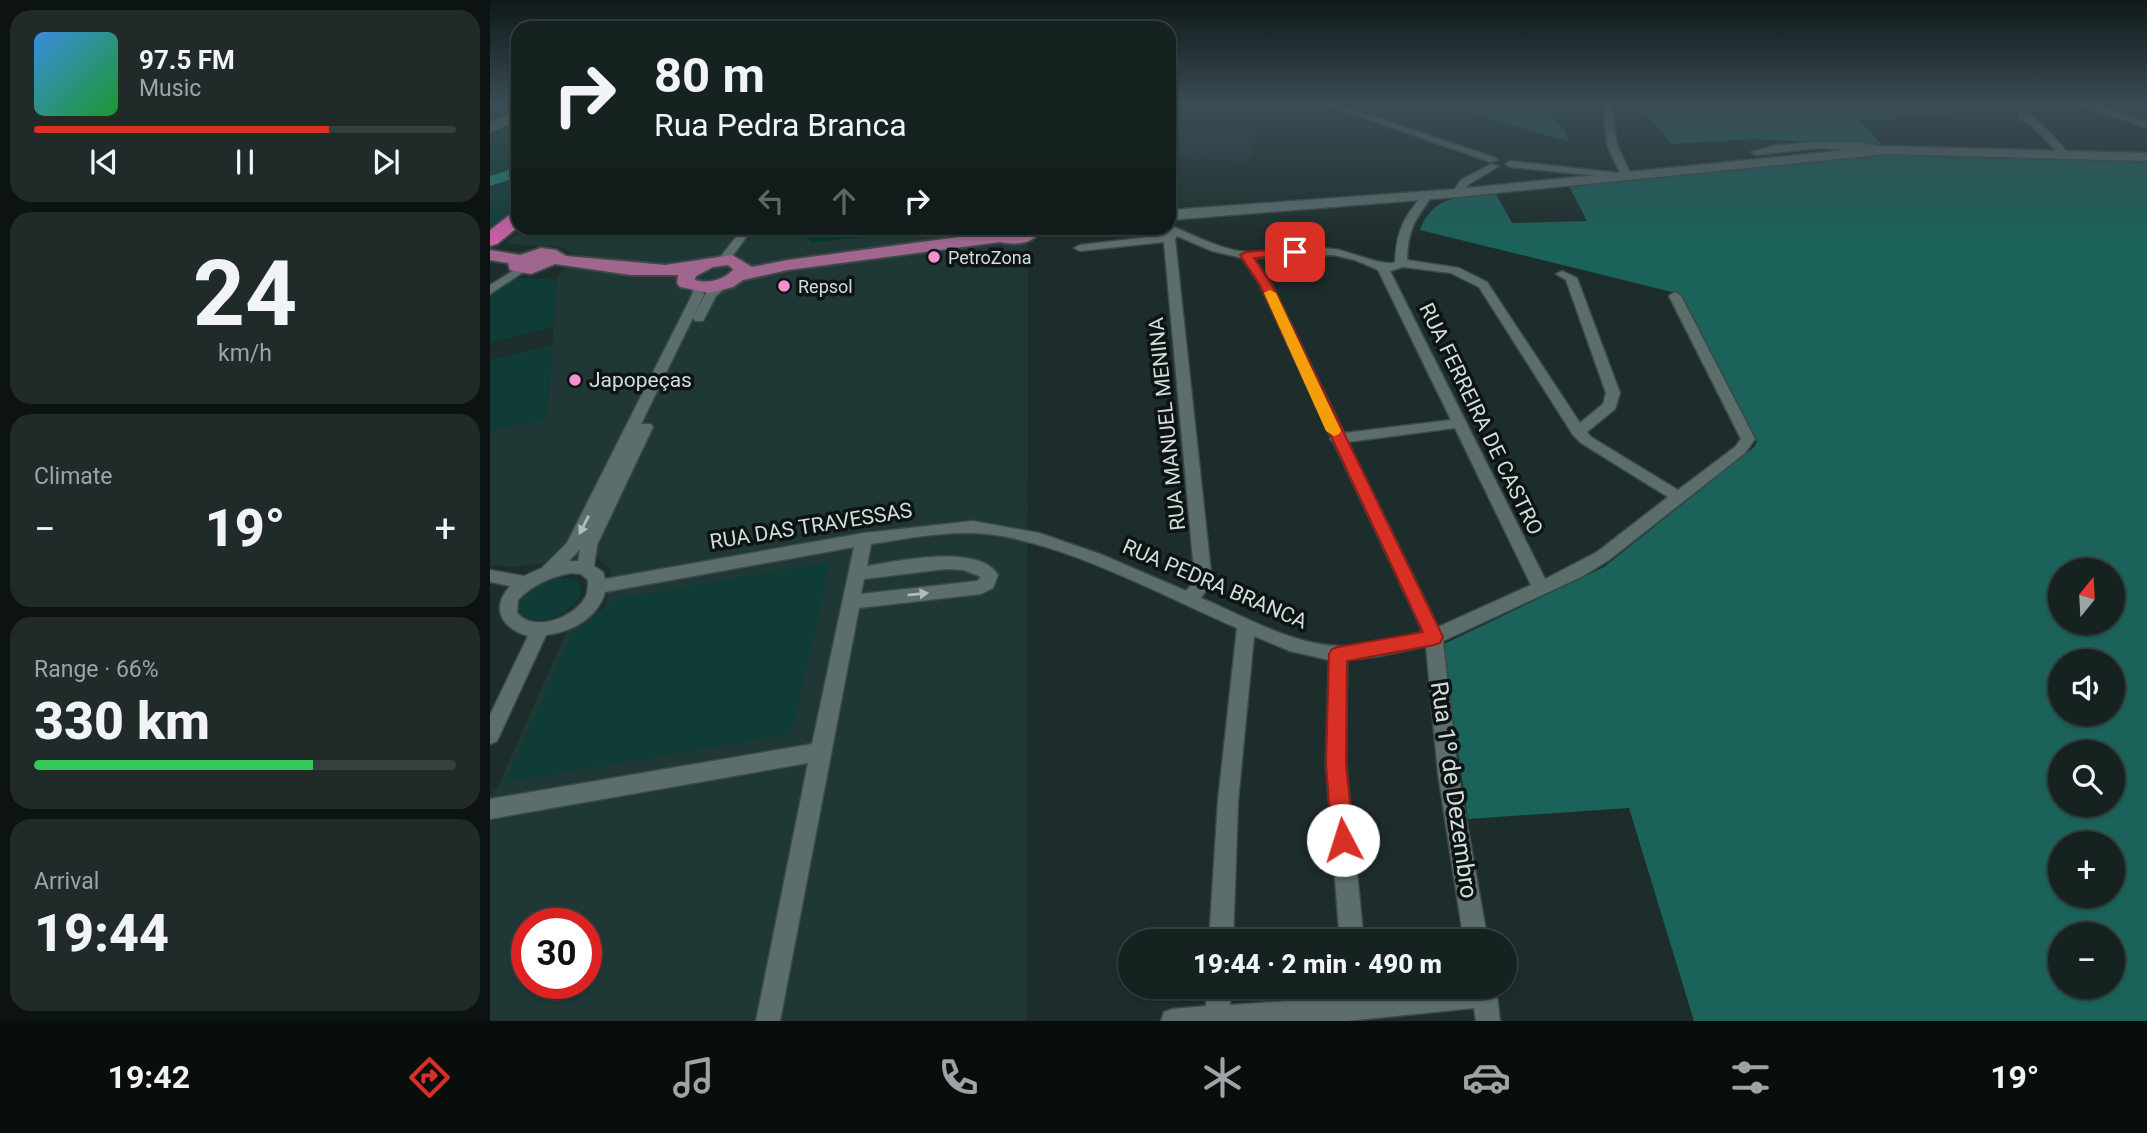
<!DOCTYPE html>
<html lang="en">
<head>
<meta charset="utf-8">
<style>
  body { margin:0; font-family:Roboto,sans-serif; background:#1f2a29; color:#f1f3f6; height:100vh; display:flex; flex-direction:column; font-size:26px; white-space:nowrap }
  * { box-sizing:border-box; margin:0 }
  p { font-size:23px; color:#9ea4a5 }
  .icon { flex:none; width:38px; height:38px; fill:none; stroke:currentColor; stroke-width:2; stroke-linecap:round; stroke-linejoin:round }
  .map { position:relative; flex:1; overflow:hidden }
  .panel { display:flex; flex-direction:column; gap:10px; padding:10px; background:#0c1312; width:490px }
  .panel>* { flex:none }
  .guide { position:absolute; left:21px; top:21px; width:665px; height:214px; border-radius:21px; box-shadow:0 2px 5px #0004,0 0 0 2px #353f3e; background:#162220; color:#f1f3f6; overflow:hidden }
  .needle { width:46px; rotate:18deg }
  .controls { position:absolute; left:1558px; top:558px; display:grid; gap:14px }
  .controls a { display:grid; place-items:center; width:77px; height:77px; border-radius:50%; background:#162220; box-shadow:0 2px 5px #0004,0 0 0 2px #353f3e; font-size:35px }
  .speed { position:absolute; left:21px; top:908px; display:flex; gap:14px; font-size:35px; font-weight:700; text-align:center }
  .speed>* { display:grid; place-content:center; width:91px; height:91px; border-radius:50%; background:#162220; box-shadow:0 2px 5px #0004,0 0 0 2px #353f3e; line-height:1 }
  .speed .limit { border:10px solid #d22; background:#fff; color:#111 }
  .pin { position:absolute; display:grid; place-items:center; width:60px; height:60px; color:#fff; margin:-30px; border-radius:14px; box-shadow:0 4px 10px #0006 }
  .me { position:absolute; width:77px; margin:-38px; rotate:355deg; stroke-linejoin:round; filter:drop-shadow(0 0 5px #0008) }
  .turn { display:flex; align-items:center; gap:24px; height:147px; padding:0 28px; font-size:32px }
  .turn .icon { width:91px; height:91px; stroke-width:2.5 }
  .turn b { display:block; font-size:49px; line-height:60px }
  .lanes { display:flex; align-items:center; height:66px; padding:0 28px; background:#0003; justify-content:center; gap:35px; direction:ltr }
  .lanes .off { opacity:.35 }
  .big { font-size:52px; font-weight:800; line-height:1.1 }
  .panel .tile { flex:1; display:flex; flex-direction:column; justify-content:center; gap:10px; min-width:0; padding:0 24px; border-radius:21px; background:#1f2a29 }
  .panel .dial { align-items:center; gap:0 }
  .dial b { font-size:91px; line-height:1 }
  .song { display:flex; align-items:center; gap:21px }
  .cover { width:84px; height:84px; border-radius:10px; background:linear-gradient(135deg,hsl(210 70% 55%),hsl(130 70% 35%)) }
  .played { height:7px; border-radius:4px; background:linear-gradient(90deg,#d93025 70%,#353f3e 70%) }
  .keys { display:flex; justify-content:space-around; direction:ltr }
  .heat { display:flex; justify-content:space-between; align-items:center; font-size:38px; direction:ltr }
  .charge { height:10px; border-radius:5px; background:linear-gradient(90deg,#34c759 66%,#353f3e 0) }
  .trip { position:absolute; left:628px; top:929px; width:399px; height:70px; border-radius:35px; background:#162220; box-shadow:0 2px 5px #0004,0 0 0 2px #353f3e; font-weight:800; line-height:70px; text-align:center }
  .dock { display:flex; height:112px; justify-content:space-around; align-items:center; background:#090e0d; color:#9ea4a5 }
  .dock .icon { width:49px; height:49px }
  .dock .selected { color:#d93025 }
  .dock b { font-size:32px; color:#f1f3f6 }
  main { display:flex; flex:1; min-height:0 }
  .map>svg:first-child { display:block }
</style>
</head>
<body>
<main>
<section class="panel">
<div class="tile">
<div class="song"><i class="cover"></i><div><b>97.5 FM</b><p>Music</p></div></div>
<div class="played"></div>
<div class="keys"><svg class="icon" aria-label="previous" viewBox="0 0 24 24"><path d="M18 5L8 12l10 7zM5 5v14"/></svg><svg class="icon" aria-label="pause" viewBox="0 0 24 24"><path d="M8 5v14M16 5v14"/></svg><svg class="icon" aria-label="next" viewBox="0 0 24 24"><path d="M6 5l10 7-10 7zM19 5v14"/></svg></div>
</div>
<div class="tile dial"><b>24</b><p>km/h</p></div>
<div class="tile"><p>Climate</p>
<div class="heat"><a>−</a><b class="big">19°</b><a>+</a></div>
</div>
<div class="tile"><p>Range · 66%</p><b class="big">330 km</b><div class="charge"></div></div>
<div class="tile"><p>Arrival</p><b class="big">19:44</b></div>
</section>
<div class="map">
<svg width="1657" height="1021" viewBox="0 0 1657 1021">
  <rect width="100%" height="100%" fill="#1d2d2b"/>
  <path fill="#1f3835" fill-rule="evenodd" d="M679,103H777L760,161L704,159L679,153Z
    M37,228H538L537,1021H0V796L9,784L76,633L116,607L121,570L106,556L25,567L0,565V430L57,419L67,279L83,254L70,247L16,244ZM37,924H96V984H37Z"/>
  <path fill="#103c37" d="M28,124V205L0,227V136Z
    M29,278L67,279L63,327L0,343V296L20,281Z
    M62,345L57,419L0,430V360Z
    M340,562L302,733L14,783L82,633L128,599Z
    M80,578L88,581L92,591C83,614 47,630 27,613C28,590 60,577 80,578Z"/>
  <path fill="#1b625a" fill-rule="evenodd" d="M964,103H1052L1075,131L1079,142L974,111Z
    M1154,103H1452L1468,118L1402,113L1407,120L1369,119L1392,145L1264,139L1181,144L1157,115Z
    M1408,153L1657,159V1021H1204L1139,808L978,819L952,645L1114,567L1264,447L1267,442L1190,294L930,230C943,194 974,196 1006,194L1022,223L1097,221L1079,186ZM1570,570H1622V623H1570ZM1570,662H1622V714H1570ZM1570,752H1622V805H1570ZM1570,844H1622V896H1570ZM1570,934H1622V987H1570Z"/>
  <g fill="none" stroke-linecap="round" stroke-linejoin="round">
    <path fill="#208176" fill-rule="evenodd" d="M28,167V177L0,186V176Z"/>
    <g stroke="#3b4947" stroke-width="3">
      <path id="street" d="M844,103L1006,158L1008,160L1000,162L834,104Z
        M1113,103H1121L1127,145L1142,177L1141,179L1020,167L1015,164L1020,161L1130,173L1117,145Z
        M1586,103H1599L1657,122V128Z
        M1529,113C1547,113 1566,140 1577,152V156H1571L1545,129L1529,117Z
        M1314,143C1335,142 1383,140 1400,150L1395,153L1330,148L1266,155L1261,152L1282,146Z
        M1001,164L1009,166L979,184L971,195H963L962,193L971,180Z
        M934,193L943,195C925,220 918,228 917,260L969,268L997,282L1090,423L1113,404L1116,393L1076,280L1066,274L1072,271L1087,278L1130,393L1125,409L1097,432L1101,437L1188,490L1245,447L1251,439L1179,296L1185,292L1191,296L1265,439L1255,453L1119,560L1093,576L953,641L968,773L998,942H974L948,773L936,646L890,656L857,660L856,764L874,942H850L836,764L839,660L800,651L764,636L748,801L743,942H719L728,801L747,628C673,596 562,535 482,533C449,532 414,539 381,544L377,566C407,561 490,543 508,575L503,588L491,594L369,608L290,1021H266L318,763L0,819V799L322,744L364,547L115,592C108,618 81,632 56,635L7,741L0,744V715L38,636C12,628 0,609 20,586L0,582V570L34,576L52,568L77,543L202,295L204,284H212L214,295L151,424H161L163,427L107,545L104,566L113,572L115,579L374,533L483,521L549,533L610,554L696,591L705,581L674,242L590,251L584,248L590,245L676,235L678,233L671,228L679,225C704,235 729,249 756,252C786,254 819,244 849,250C863,253 895,267 905,262C907,228 914,218 934,193ZM687,236L722,251L752,258L770,285L841,437L840,439L844,443L933,632C906,638 875,648 848,646C800,644 754,616 711,598L722,582L685,239ZM843,255L865,260L888,270L961,420L854,433L782,285L764,258ZM913,267L961,273L989,287L1083,435L1091,443L1178,497L1107,552L1055,579L900,271ZM965,428L1041,585L948,627L858,442ZM90,549L88,561H79ZM456,569L474,570L491,577L487,581L371,594L374,579ZM81,573L91,574L98,580C98,585 98,591 96,596C85,618 44,633 27,613L28,600C42,585 60,577 81,573Z
        M253,228H263L238,262H230L228,260Z
        M31,266L37,269L35,271L0,294V285Z
        M235,279L241,283L226,296L213,321H205L203,318L217,291Z
        M717,987H741L740,1005L855,997L854,987H878L879,995L955,987H1006L1010,1021H986L984,1008L857,1021H671L674,1012L683,1009L716,1006Z"/>
    </g>
    <g stroke="#3b4947" stroke-width="3">
      <path id="secondary" d="M28,111V120L0,132V123Z
        M1397,146L1657,153V161L1397,154L967,197L679,220V210L967,189Z
        M535,228H567C561,235 545,235 536,232Z"/>
    </g>
    <g stroke="#3b4947" stroke-width="4">
      <path id="primary" d="M510,228H528L523,234L533,231V228H549L550,232C540,245 525,245 510,242L298,270L253,280L243,287L220,293L190,287L187,283L188,275H141L65,264L41,274L20,270L18,263L0,260V250L30,255L51,248L66,250L76,256L175,265L242,255L262,267L298,260L506,232ZM238,265L243,269L242,271C232,280 219,284 205,280L206,276L223,267Z"/>
    </g>
    <g stroke="#3b4947" stroke-width="4">
      <path id="highway" d="M28,212V227L7,244L0,246V230L21,214Z"/>
    </g>
    <use href="#street" fill="#5c6e6b" fill-rule="evenodd"/>
    <use href="#secondary" fill="#5c6e6b" fill-rule="evenodd"/>
    <use href="#primary" fill="#a06690" fill-rule="evenodd"/>
    <use href="#highway" fill="#cd61a8" fill-rule="evenodd"/>
  </g>
  <path fill="#013a34" d="M314,228H444L321,243Z"/>
  <defs><path id="oneway-solid" d="M-6-.8H1V-3.2L6.5 0L1 3.2V.8H-6Z" transform="scale(1.75)"/></defs>
  <g fill="#afbcb9">
    <use href="#oneway-solid" transform="translate(94 525) rotate(117)"/>
    <use href="#oneway-solid" transform="translate(428 594) rotate(-6)"/>
  </g>
  <linearGradient id="sky" x2="0" y2="1"><stop stop-color="#101918"/><stop offset="0.42" stop-color="#3a4c55"/><stop offset="1" stop-color="#3a4c55" stop-opacity="0"/></linearGradient>
  <rect width="1657" height="246" fill="url(#sky)"/>
  <path fill="#d93025" stroke="#8d1f18" stroke-width="2" d="M805,248L810,252L809,254L764,258L782,285L953,637L950,643L944,645L857,661L856,764L864,840L861,848L853,851L845,848L842,840L836,764L839,654L842,649L848,647L933,632L770,285L750,255L756,252Z"/>
  <path fill="#f59e0b" d="M780,290L786,293L851,431L849,434L844,436L836,431L774,293Z"/>
  <g fill="#f590d1" stroke="#0d1413" stroke-width="2.5">
    <circle cx="444" cy="257" r="7"/>
    <circle cx="294" cy="286" r="7"/>
    <circle cx="85" cy="380" r="7"/>
  </g>
  <g text-anchor="middle" dominant-baseline="central" stroke-width="7" stroke-linejoin="round" paint-order="stroke">
    <g font-size="18" fill="#d3dddb" stroke="#0d1413" text-anchor="start">
      <text x="458" y="257">PetroZona</text>
      <text x="308" y="286">Repsol</text>
    </g>
    <g font-size="21" fill="#d3dddb" stroke="#0d1413" text-anchor="start">
      <text x="99" y="380">Japopeças</text>
    </g>
    <g font-size="21" fill="#d3dddb" stroke="#0d1413">
      <text transform="translate(991 419) rotate(64)">RUA FERREIRA DE CASTRO</text>
      <text transform="translate(677 424) rotate(-96)">RUA MANUEL MENINA</text>
      <text transform="translate(321 526) rotate(-9)">RUA DAS TRAVESSAS</text>
      <text transform="translate(725 584) rotate(23)">RUA PEDRA BRANCA</text>
    </g>
    <g font-size="24" fill="#d3dddb" stroke="#0d1413">
      <text transform="translate(964 790) rotate(82)">Rua 1º de Dezembro</text>
    </g>
  </g>
</svg>
<div class="controls">
<a><svg class="needle" viewBox="-14 -14 28 28"><path d="M0-13l5 13h-10z" fill="#e53935"/><path d="M0 13l5-13h-10z" fill="#9ea4a5"/></svg></a>
<a><svg class="icon" aria-label="sound" viewBox="0 0 24 24"><path d="M4 9h4l5-4v14l-5-4H4zM17 9q2 3 0 6"/></svg></a>
<a><svg class="icon" aria-label="search" viewBox="0 0 24 24"><circle cx="10" cy="10" r="6"/><path d="M15 15l6 6"/></svg></a>
<a>+</a>
<a>−</a>
</div>
<div class="speed"><div class="limit">30</div></div>
<div class="pin" style="left:805px;top:252px;background:#d93025"><svg class="icon" aria-label="arrive" viewBox="0 0 24 24"><path d="M6 21V4h12l-3 4 3 4H6"/></svg></div>
<svg class="me" style="left:853px;top:840px" viewBox="-20 -20 40 40"><circle r="19" fill="#fff"/><path d="M0-13L10 11 0 6-10 11z" fill="#d93025"/></svg>
<div class="trip">19:44 · 2 min · 490 m</div>
<div class="guide">
<div class="turn"><svg class="icon" aria-label="right" viewBox="0 0 24 24"><path d="M7 20v-9h11M14 6l5 5-5 5"/></svg><div><b>80 m</b>Rua Pedra Branca</div></div>
<div class="lanes"><svg class="icon off" aria-label="left" viewBox="0 0 24 24"><path d="M17 20v-9H6M10 6l-5 5 5 5"/></svg><svg class="icon off" aria-label="ahead" viewBox="0 0 24 24"><path d="M12 20V5M6 11l6-6 6 6"/></svg><svg class="icon" aria-label="right" viewBox="0 0 24 24"><path d="M7 20v-9h11M14 6l5 5-5 5"/></svg></div>
</div>
</div>
</main>
<nav class="dock">
<b>19:42</b>
<svg class="icon selected" aria-label="directions" viewBox="0 0 24 24"><path d="M12 3l9 9-9 9-9-9zM9 14v-3h6M13 9l2 2-2 2"/></svg>
<svg class="icon" aria-label="music" viewBox="0 0 24 24"><path d="M9 18V5l10-2v13"/><circle cx="6" cy="18" r="3"/><circle cx="16" cy="16" r="3"/></svg>
<svg class="icon" aria-label="phone" viewBox="0 0 24 24"><path d="M5 4h4l2 5-3 2q2 4 5 5l2-3 5 2v4C11 20 4 13 5 4z"/></svg>
<svg class="icon" aria-label="climate" viewBox="0 0 24 24"><path d="M12 3v18M4 7l16 10M4 17L20 7"/></svg>
<svg class="icon" aria-label="car" viewBox="0 0 24 24"><path d="M5 17H2v-5l4-1 3-4h7l3 4 3 1v5h-3M9 17h6M6 11h13"/><circle cx="7" cy="17" r="2"/><circle cx="17" cy="17" r="2"/></svg>
<svg class="icon" aria-label="filters" viewBox="0 0 24 24"><path d="M4 7h16M4 17h16"/><circle cx="9" cy="7" r="2"/><circle cx="15" cy="17" r="2"/></svg>
<b>19°</b>
</nav>
</body>
</html>
